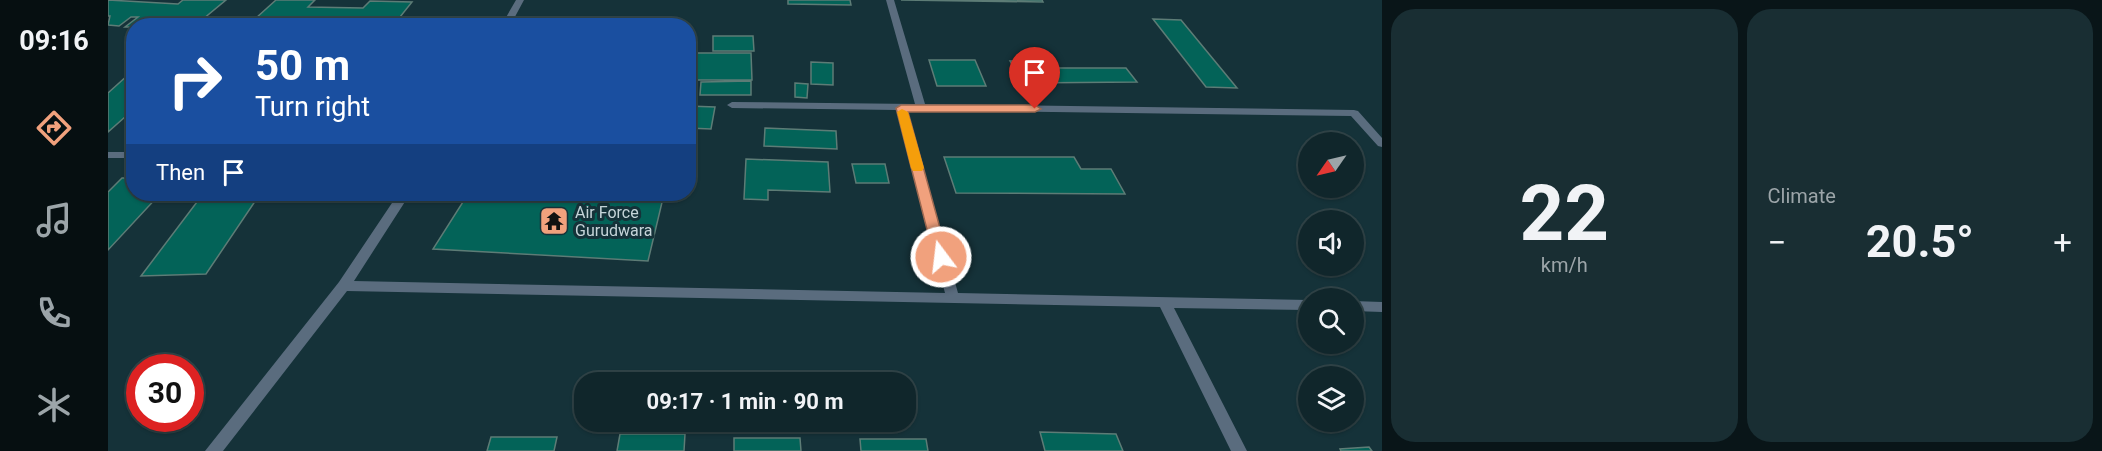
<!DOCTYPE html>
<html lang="en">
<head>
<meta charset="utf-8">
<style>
  body { margin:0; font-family:Roboto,sans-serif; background:#192e33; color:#f1f3f6; height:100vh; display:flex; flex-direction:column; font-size:22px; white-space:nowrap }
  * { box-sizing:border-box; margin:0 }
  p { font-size:20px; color:#9ca5a9 }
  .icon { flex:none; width:33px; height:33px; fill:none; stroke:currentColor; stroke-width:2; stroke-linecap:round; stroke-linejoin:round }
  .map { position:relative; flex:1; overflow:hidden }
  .details { display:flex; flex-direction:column; gap:9px; padding:9px; background:#091518; width:720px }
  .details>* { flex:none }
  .top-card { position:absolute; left:18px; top:18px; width:570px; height:183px; border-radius:24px; box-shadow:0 2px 4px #0004,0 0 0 2px #304347; background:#1a4fa0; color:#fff; overflow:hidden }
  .needle { width:39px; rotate:236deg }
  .buttons { position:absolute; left:1190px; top:132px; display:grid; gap:12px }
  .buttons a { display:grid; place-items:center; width:66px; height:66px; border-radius:50%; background:#10262b; box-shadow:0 2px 4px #0004,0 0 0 2px #304347; font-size:30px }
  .speed { position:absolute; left:18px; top:354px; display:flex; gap:12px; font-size:30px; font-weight:700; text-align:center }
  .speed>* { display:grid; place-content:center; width:78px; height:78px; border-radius:50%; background:#10262b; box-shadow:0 2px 4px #0004,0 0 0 2px #304347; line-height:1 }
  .speed .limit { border:9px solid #d22; background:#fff; color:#111 }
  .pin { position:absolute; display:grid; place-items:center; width:51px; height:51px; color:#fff; margin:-62px -26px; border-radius:50% 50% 50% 0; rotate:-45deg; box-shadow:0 0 6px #0007 }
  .pin .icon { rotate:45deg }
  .me { position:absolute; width:66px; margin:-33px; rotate:345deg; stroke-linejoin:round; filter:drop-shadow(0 0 4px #0008) }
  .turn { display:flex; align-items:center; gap:21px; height:126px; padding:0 30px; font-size:27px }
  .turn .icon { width:78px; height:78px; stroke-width:2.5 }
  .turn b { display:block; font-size:42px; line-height:51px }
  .then { display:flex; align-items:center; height:57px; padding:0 30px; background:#0003; gap:12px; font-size:22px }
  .big { font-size:45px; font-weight:700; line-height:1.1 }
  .details .widget { flex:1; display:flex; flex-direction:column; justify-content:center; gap:9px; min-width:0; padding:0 21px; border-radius:24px; background:#192e33 }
  .details .dial { align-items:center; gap:0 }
  .dial b { font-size:78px; line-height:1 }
  .heat { display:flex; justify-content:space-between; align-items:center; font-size:33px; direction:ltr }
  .details .tiles { flex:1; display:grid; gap:9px; grid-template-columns:repeat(2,1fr) }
  .trip { position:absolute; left:466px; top:372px; width:342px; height:60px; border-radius:24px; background:#10262b; box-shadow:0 2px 4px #0004,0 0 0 2px #304347; font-weight:700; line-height:60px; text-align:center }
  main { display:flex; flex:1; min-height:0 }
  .tabs { display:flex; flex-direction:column; width:108px; justify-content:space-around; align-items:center; background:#060f11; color:#9ca5a9 }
  .tabs .icon { width:42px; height:42px }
  .tabs .active { color:#f1a17d }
  .tabs b { font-size:27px; color:#f1f3f6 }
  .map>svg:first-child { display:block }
</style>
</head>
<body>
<main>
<nav class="tabs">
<b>09:16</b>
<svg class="icon active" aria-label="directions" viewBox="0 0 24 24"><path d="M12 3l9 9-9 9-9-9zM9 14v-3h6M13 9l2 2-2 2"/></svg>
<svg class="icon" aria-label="music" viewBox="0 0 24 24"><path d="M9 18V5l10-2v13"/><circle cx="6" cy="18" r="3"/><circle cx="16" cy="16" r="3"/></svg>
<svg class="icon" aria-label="phone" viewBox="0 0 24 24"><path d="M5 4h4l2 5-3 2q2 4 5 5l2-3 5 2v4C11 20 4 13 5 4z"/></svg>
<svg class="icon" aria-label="climate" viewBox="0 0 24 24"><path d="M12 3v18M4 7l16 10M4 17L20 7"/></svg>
</nav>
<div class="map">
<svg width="1274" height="451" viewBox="0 0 1274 451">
  <rect width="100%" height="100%" fill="#153239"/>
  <path fill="#036358" stroke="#5d7c76" stroke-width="1.5" d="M0,0L70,4L75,0H118L95,19L50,18L40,26L26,27H17L30,17H23L11,26L0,25L2,16H0Z
    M168,0H207L200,7L255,8L262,1L304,2L288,22L243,21L238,26H216L221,20H215L209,26H186L193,19L148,18Z
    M680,0H742L743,5L680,4Z
    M793,0H934L935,2Z
    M1045,19L1073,20L1129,88L1098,87Z
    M605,36H645L646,51H605Z
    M580,53H643L644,80H580Z
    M821,60H867L878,86H829Z
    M943,60L948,68H1018L1029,82L915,83L902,61Z
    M703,62L725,63V85L703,84Z
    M20,75H26V109L0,132V93Z
    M643,81V95H592L593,82Z
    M687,83L700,84L699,98L687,97Z
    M580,106L607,107L603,129L580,128Z
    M657,128L728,131L729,149L656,146Z
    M836,157H966L973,169H1003L1017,194L848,193Z
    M638,159L720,162L722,192L660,190V200L636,199Z
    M744,164H777L781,183H748Z
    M14,178H26V194H52L0,250V192Z
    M95,194H152L98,274L33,276Z
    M360,194H556L540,261L325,249Z
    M932,432L1008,434L1015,451H937Z
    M512,434H577L576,451H509Z
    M383,437H449L446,451H379Z
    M626,438H692L693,451H626Z
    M752,439H818L820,451H753Z
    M1261,447L1264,451H1233L1232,449Z"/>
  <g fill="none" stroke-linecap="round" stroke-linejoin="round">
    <path fill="#5a6c7e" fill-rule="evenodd" d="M408,0H416L402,26H393Z
      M778,0H786L817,104L1246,110L1250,111L1274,138V147L1270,146L1243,116L799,110L850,293L1200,300V310L1066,308L1139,451H1123L1052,307L239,291L115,451H97L231,282L290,194H302L246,281L837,293L789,110L624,108L619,105L624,102L807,104Z
      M0,152H26V158H0Z
      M1245,301L1274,302V312L1245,311Z"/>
  </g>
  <path fill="#f1a17d" stroke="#9d6951" stroke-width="1.5" d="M793,105H927L933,109L927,112H800L840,257L833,262L826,257L788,108Z"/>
  <path fill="#f59e0b" d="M794,109L800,112L816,168L814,171H805L803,168L789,112Z"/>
  <defs>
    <g id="temple-square" transform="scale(1.5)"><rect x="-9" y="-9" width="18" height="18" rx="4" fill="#f1a17d" stroke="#153239"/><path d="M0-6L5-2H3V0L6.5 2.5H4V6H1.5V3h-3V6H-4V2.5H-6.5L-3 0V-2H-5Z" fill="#111"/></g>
  </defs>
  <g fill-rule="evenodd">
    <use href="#temple-square" x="446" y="221"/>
  </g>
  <g text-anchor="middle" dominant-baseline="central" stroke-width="6" stroke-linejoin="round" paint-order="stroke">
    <g font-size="16" fill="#c5d5d9" stroke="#153239" text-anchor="start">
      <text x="467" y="212">Air Force<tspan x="467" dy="18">Gurudwara</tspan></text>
    </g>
  </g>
</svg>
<div class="buttons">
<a><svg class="needle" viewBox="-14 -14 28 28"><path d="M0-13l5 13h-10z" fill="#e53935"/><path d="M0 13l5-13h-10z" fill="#9ca5a9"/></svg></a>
<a><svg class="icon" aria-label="sound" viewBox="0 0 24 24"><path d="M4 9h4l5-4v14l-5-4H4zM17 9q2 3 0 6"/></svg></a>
<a><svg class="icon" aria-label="search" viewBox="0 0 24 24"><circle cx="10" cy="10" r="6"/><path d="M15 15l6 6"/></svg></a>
<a><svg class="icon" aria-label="layers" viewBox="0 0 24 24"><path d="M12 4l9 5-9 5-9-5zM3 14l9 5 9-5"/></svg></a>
</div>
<div class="speed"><div class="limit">30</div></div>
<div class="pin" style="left:927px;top:109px;background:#d93025"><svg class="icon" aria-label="arrive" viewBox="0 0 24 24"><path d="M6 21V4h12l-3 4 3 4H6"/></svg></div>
<svg class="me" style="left:833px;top:257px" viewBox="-20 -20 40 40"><circle r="17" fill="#f1a17d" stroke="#fff" stroke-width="3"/><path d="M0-11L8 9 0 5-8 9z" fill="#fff"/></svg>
<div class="trip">09:17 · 1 min · 90 m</div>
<div class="top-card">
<div class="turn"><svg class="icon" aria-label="right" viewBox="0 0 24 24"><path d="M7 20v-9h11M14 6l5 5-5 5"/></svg><div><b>50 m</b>Turn right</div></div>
<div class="then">Then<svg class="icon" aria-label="arrive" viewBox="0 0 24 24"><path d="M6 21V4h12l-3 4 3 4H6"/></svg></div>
</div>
</div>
<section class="details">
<div class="tiles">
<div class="widget dial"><b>22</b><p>km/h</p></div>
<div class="widget"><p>Climate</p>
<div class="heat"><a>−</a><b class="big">20.5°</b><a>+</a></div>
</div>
</div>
</section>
</main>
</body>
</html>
